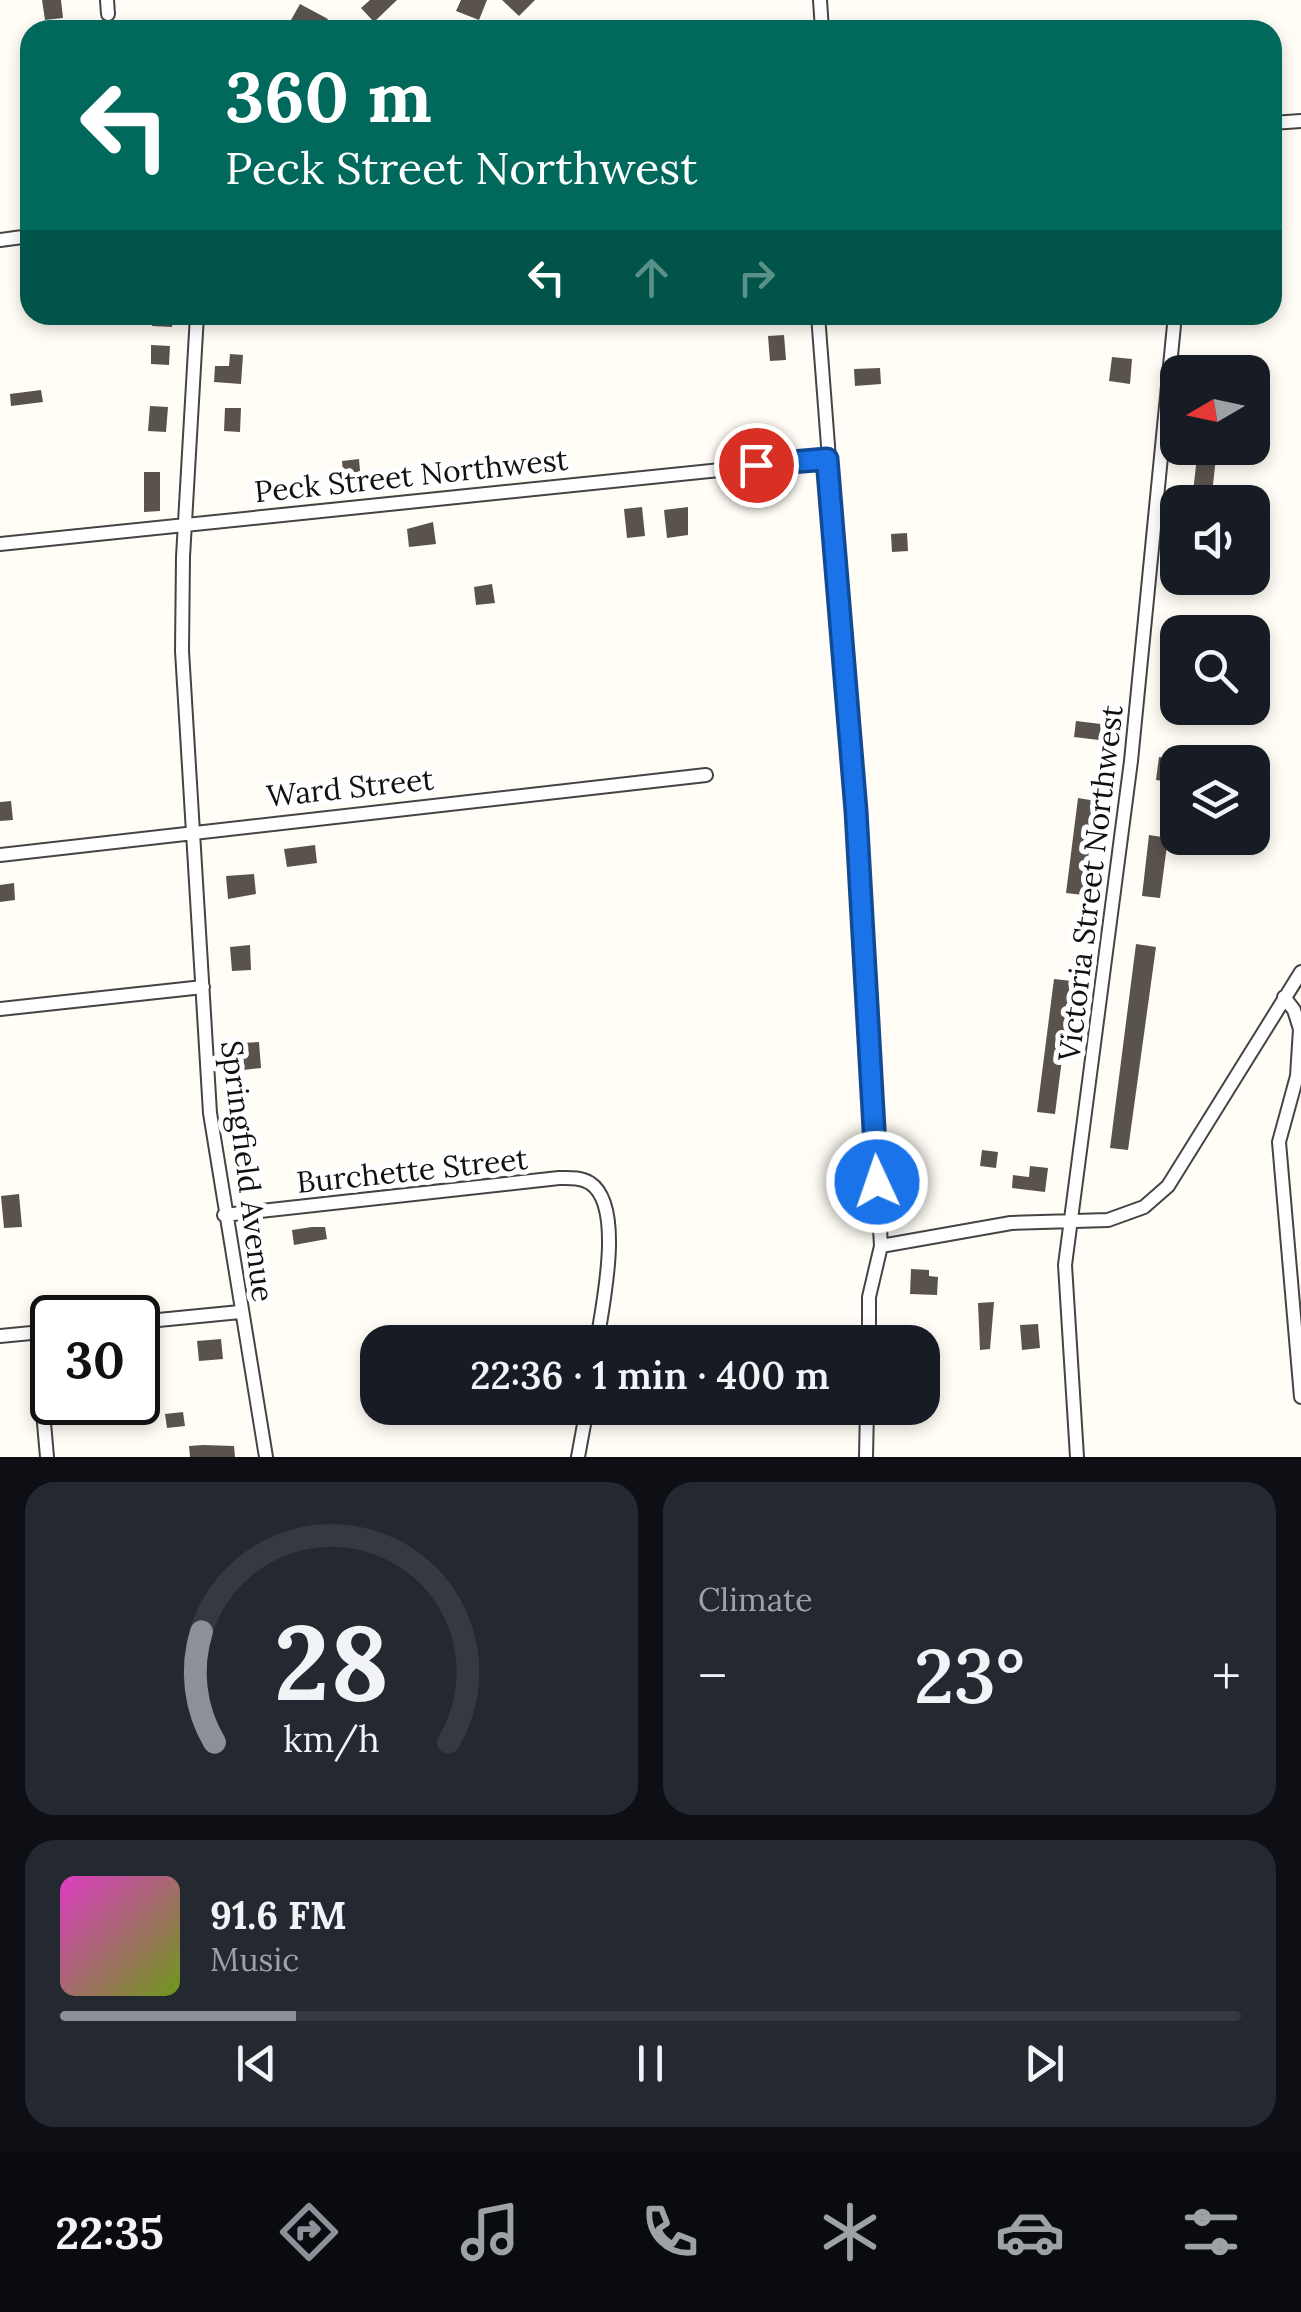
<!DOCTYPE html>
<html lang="en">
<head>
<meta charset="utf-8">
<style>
  body { margin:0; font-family:Lora,serif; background:#242831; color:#f1f3f6; height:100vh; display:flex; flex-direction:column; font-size:38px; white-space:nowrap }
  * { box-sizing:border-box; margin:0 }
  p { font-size:32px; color:#9ea1a6 }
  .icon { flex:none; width:55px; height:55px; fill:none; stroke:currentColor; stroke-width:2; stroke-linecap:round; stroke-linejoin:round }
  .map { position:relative; height:1457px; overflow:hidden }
  .panel { display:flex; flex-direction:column; gap:25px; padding:25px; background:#0d0f14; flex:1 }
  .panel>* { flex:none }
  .guide { position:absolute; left:20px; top:20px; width:1262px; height:305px; border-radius:30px; box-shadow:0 5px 15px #0003; background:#00695c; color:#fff; overflow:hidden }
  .needle { width:65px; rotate:261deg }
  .tools { position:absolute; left:1160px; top:355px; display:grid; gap:20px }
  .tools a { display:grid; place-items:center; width:110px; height:110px; border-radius:20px; background:#171b24; box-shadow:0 5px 15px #0003; font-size:50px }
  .speed { position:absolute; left:30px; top:1295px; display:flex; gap:20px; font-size:50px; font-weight:700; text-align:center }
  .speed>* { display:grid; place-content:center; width:130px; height:130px; border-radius:50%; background:#171b24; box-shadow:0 5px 15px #0003; line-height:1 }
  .speed .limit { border:5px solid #111; border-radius:15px; background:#fff; color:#111 }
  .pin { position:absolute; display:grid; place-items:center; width:85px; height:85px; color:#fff; margin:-42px; border:5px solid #fff; border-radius:50%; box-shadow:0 2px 10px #0007 }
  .me { position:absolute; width:110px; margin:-55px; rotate:357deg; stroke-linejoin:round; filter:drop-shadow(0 0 8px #0008) }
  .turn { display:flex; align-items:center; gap:35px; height:210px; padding:0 40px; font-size:45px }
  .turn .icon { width:130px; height:130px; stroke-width:2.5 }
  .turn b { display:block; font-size:70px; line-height:85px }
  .lanes { display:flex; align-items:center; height:95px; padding:0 40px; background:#0003; justify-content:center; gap:50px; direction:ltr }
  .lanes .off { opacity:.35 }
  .big { font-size:75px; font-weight:600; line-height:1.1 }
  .panel .widget { flex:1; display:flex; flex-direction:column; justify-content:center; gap:15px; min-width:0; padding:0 35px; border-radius:30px; background:#242831 }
  .panel .dial { align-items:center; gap:0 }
  .dial svg { height:260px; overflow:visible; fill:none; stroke:#363941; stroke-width:7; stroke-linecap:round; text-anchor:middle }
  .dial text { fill:#f1f3f6; stroke:none }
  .song { display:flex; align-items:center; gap:30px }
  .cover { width:120px; height:120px; border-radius:15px; background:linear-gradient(135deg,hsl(310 70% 55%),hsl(80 70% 35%)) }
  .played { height:10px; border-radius:5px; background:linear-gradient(90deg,#8c9099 20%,#363941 20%) }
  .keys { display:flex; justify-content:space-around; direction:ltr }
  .heat { display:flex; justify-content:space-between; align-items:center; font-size:55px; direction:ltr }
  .panel .tiles { flex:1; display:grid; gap:25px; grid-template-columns:1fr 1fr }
  .widget:last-child { grid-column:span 2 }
  .trip { position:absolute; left:360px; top:1325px; width:580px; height:100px; border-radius:30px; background:#171b24; box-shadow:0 5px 15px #0003; font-weight:600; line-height:100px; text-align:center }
  .menu { display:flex; height:160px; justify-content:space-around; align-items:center; background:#090b0e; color:#9ea1a6 }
  .menu .icon { width:70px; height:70px }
  .menu .current { color:#8c9099 }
  .menu b { font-size:45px; color:#f1f3f6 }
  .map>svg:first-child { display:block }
</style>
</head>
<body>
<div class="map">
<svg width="1301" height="1457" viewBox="0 0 1301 1457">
  <rect width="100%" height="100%" fill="#fffdf5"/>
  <path fill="#5a524d" d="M42,0H61L63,18L45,20Z
    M370,0H397L374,22L361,8Z
    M461,0H487L479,20L456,11Z
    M502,0H535L519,16Z
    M300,4L328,19L322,30H309L291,20Z
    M153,315H173L172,327L152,326Z
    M784,335L786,360L770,361L768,336Z
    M151,345L170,346L169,365L151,364Z
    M230,354L243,355L241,384L214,382L215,366H229Z
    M1112,357L1132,359L1130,384L1109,381Z
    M880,368L881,384L855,386L854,369Z
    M41,390L43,402L11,406L10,394Z
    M150,406L168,407L166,432L148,431Z
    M225,408H241L240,432L224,431Z
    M1198,448H1217L1212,494L1193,492Z
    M359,459L361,482L344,484L342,461Z
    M144,472H160V511L144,512Z
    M642,507L645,536L627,538L624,509Z
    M688,507V535L667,538L664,510Z
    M433,522L436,544L409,547L407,529Z
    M907,533L908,551L892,552L891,534Z
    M492,584L495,603L476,605L474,587Z
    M1076,721L1101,724L1099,740L1074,737Z
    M1159,757L1179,760L1178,783L1156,780Z
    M1078,798L1096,801L1083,895L1066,893Z
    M11,801L13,820L0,821V802Z
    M1149,835L1168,838L1160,898L1142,896Z
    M315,845L317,863L287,867L284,849Z
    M254,874L256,894L228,899L226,876Z
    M14,883L15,900L0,902V885Z
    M1136,944L1156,947L1128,1150L1110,1148Z
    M250,945L251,970L232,971L230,947Z
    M1054,979L1072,981L1055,1114L1037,1112Z
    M259,1042L261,1068L243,1070L241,1043Z
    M982,1150L998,1152L996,1168L980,1166Z
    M1030,1166L1048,1168L1045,1192L1012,1188L1013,1175L1029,1177Z
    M19,1194L22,1227L4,1228L1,1196Z
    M312,1227H325L327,1239L294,1245L292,1230Z
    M911,1269L929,1270V1276L938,1277L937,1295L910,1294Z
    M994,1302L990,1349L980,1350L978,1303Z
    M1038,1324L1040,1348L1022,1350L1020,1325Z
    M221,1339L223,1359L199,1361L197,1341Z
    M183,1412L185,1426L167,1428L165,1414Z
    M203,1445L234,1446L235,1457H190L189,1446Z"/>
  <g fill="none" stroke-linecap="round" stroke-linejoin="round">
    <g stroke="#444" stroke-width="16">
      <path id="street" d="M107,0L108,14
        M820,0L822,30
        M1272,123L1301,121
        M0,240L30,236
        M197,315L183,557L182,651L210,1113L266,1457
        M818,315L856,811L881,1246L869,1297V1342
        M0,544L827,459
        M0,855L706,775
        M1284,997L1294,1010L1300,1029L1297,1076L1279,1142L1301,1397
        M0,1009L203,987
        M224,1215L559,1178C569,1178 580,1177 590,1183C625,1206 602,1307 597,1342
        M881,1246L1011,1223L1108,1220L1144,1207L1168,1186L1301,972
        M138,1322L240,1312
        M0,1336L52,1331
        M44,1423L47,1457
        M578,1457L587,1408
        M866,1457L867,1408
        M1077,1457L1065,1265L1131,761L1175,315"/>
    </g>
    <use href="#street" stroke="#fff" stroke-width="12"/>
  </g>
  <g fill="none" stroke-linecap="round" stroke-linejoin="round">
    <g stroke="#114b97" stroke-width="25">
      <path id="route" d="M756,465L827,459L856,811L877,1182"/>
    </g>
    <use href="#route" stroke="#1a73e8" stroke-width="18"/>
  </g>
  <g text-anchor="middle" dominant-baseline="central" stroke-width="10" stroke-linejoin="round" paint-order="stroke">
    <g font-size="30" fill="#111" stroke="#fff">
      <text transform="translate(411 475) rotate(-6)">Peck Street Northwest</text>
      <text transform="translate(350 787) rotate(-6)">Ward Street</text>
      <text transform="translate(1090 883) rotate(-83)">Victoria Street Northwest</text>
      <text transform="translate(412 1170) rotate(-6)">Burchette Street</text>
      <text transform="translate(248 1171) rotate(83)">Springfield Avenue</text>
    </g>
  </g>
</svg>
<div class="tools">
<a><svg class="needle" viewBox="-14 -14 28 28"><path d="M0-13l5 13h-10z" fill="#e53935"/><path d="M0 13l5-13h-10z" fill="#9ea1a6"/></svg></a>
<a><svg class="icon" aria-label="sound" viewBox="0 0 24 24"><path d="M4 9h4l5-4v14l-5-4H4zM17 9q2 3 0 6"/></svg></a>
<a><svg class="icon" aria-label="search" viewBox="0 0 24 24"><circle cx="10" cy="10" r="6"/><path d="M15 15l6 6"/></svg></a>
<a><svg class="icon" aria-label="layers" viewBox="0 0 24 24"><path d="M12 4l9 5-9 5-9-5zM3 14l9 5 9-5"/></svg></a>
</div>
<div class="speed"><div class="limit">30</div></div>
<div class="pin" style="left:756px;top:465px;background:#d93025"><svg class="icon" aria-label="arrive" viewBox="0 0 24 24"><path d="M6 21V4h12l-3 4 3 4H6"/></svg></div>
<svg class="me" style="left:877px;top:1182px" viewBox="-20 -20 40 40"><circle r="17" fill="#1a73e8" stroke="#fff" stroke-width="3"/><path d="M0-11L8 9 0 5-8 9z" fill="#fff"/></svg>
<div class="trip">22:36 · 1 min · 400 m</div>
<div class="guide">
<div class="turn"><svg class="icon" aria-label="left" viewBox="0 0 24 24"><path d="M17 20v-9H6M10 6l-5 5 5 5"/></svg><div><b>360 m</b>Peck Street Northwest</div></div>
<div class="lanes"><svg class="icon" aria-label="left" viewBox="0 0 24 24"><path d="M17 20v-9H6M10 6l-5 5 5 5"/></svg><svg class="icon off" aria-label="ahead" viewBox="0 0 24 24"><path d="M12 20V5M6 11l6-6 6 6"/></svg><svg class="icon off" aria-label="right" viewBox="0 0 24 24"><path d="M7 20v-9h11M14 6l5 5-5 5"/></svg></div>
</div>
</div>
<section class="panel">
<div class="tiles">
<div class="widget dial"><svg viewBox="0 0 100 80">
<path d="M14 69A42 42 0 1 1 86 69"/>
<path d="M14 69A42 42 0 0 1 10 35" stroke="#8c9099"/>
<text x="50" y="56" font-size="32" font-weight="700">28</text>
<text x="50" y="72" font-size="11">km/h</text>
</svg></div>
<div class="widget"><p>Climate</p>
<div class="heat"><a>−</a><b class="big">23°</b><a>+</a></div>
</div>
<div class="widget">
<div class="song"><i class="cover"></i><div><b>91.6 FM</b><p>Music</p></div></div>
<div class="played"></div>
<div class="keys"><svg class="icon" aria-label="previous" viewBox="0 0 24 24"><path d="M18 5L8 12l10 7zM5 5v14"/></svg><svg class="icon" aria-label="pause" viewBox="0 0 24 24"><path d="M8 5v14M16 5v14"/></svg><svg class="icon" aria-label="next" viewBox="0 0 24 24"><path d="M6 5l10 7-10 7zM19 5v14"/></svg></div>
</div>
</div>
</section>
<nav class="menu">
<b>22:35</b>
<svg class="icon current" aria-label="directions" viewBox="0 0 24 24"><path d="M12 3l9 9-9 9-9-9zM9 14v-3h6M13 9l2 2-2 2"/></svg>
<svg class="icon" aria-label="music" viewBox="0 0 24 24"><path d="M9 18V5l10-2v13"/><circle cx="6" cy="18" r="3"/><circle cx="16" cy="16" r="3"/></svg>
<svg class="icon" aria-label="phone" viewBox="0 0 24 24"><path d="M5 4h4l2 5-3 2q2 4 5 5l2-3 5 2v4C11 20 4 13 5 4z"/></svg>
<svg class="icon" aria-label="climate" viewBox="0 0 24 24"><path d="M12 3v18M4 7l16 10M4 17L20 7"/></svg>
<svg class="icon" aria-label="car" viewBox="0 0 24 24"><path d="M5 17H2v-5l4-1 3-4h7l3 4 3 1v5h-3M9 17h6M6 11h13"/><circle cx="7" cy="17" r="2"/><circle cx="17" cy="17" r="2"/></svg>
<svg class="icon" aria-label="filters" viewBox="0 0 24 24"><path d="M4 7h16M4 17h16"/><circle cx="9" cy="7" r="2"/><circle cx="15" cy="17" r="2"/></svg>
</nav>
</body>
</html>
